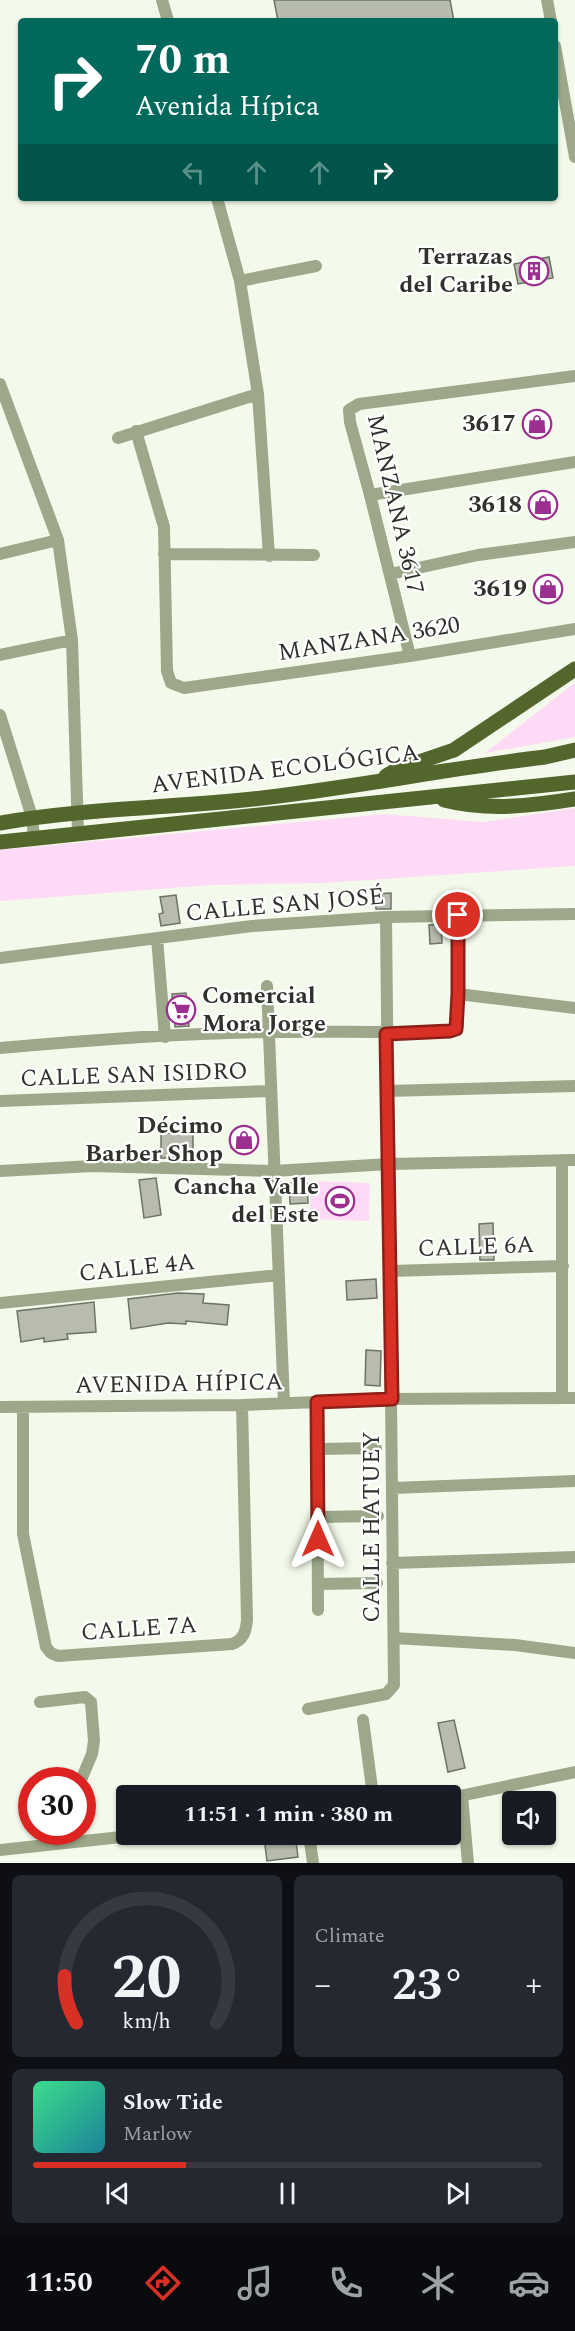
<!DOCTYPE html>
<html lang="en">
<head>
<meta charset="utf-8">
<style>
  body { margin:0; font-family:Spectral,serif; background:#242831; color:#f1f3f6; height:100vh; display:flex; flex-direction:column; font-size:22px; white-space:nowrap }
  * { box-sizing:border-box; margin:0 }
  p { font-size:20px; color:#9ea1a6 }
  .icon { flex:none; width:33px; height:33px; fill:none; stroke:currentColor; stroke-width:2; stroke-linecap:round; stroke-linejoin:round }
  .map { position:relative; height:1863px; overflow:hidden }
  .panel { display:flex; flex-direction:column; gap:12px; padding:12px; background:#0d0f14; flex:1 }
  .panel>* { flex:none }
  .top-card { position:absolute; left:18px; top:18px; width:540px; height:183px; border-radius:6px; box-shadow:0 2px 4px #0004; background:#00695c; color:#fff; overflow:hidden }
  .buttons { position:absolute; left:502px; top:1791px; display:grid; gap:12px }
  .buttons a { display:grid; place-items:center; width:54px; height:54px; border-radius:6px; background:#171b24; box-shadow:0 2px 4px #0004; font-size:30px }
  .speed { position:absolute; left:18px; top:1767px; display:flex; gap:12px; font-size:30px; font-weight:700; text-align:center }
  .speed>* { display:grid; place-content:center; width:78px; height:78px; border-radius:50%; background:#171b24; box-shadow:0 2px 4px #0004; line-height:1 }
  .speed .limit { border:9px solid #d22; background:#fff; color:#111 }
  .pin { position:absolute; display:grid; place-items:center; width:51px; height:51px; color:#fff; margin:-26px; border:3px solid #fff; border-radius:50%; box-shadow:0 2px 6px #0007 }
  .me { position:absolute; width:66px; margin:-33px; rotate:0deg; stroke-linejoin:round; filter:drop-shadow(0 0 4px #0008) }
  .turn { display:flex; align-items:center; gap:21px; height:126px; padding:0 18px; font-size:27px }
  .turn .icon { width:78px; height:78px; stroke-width:2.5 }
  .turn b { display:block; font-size:42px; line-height:51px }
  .lanes { display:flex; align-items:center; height:57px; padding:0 18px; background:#0003; justify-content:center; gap:30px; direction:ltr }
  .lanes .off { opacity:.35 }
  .big { font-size:45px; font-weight:700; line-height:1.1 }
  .panel .tile { flex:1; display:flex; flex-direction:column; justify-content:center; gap:9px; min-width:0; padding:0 21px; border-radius:9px; background:#242831 }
  .panel .dial { align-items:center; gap:0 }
  .dial svg { height:156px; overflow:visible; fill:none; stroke:#363941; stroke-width:7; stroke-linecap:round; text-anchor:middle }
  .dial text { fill:#f1f3f6; stroke:none }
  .song { display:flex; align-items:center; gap:18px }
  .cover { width:72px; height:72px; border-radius:9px; background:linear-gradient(135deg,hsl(150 70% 55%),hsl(190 70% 35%)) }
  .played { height:6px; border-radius:3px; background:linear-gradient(90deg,#d93025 30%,#363941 30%) }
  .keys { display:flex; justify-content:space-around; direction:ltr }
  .heat { display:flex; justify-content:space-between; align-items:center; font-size:33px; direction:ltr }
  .panel .tiles { flex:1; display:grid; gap:12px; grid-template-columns:1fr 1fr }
  .tile:last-child { grid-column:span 2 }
  .trip { position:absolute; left:116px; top:1785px; width:345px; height:60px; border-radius:6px; background:#171b24; box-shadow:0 2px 4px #0004; font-weight:700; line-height:60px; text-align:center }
  .tab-bar { display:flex; height:96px; justify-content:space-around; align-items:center; background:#090b0e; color:#9ea1a6 }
  .tab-bar .icon { width:42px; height:42px }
  .tab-bar .on { color:#d93025 }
  .tab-bar b { font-size:27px; color:#f1f3f6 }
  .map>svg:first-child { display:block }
</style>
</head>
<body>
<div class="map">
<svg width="575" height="1863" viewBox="0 0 575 1863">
  <rect width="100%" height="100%" fill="#f4faeb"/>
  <path fill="#fedaf7" d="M575,683V737L485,753L568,688Z
    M575,808V866L323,883L211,885L2,901L0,900V850L384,814L484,822Z
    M311,1181L370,1183L369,1221L310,1219Z"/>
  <path fill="#b7bcae" stroke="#6e7366" stroke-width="1.5" d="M274,0H450L454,21H278Z
    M549,257L553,278L518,284L514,264Z
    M391,893V909H376L375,894Z
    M176,895L180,923L161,926L159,914L163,913L160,897Z
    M441,924L442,943L430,944L429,925Z
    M186,993L189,1026L175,1027L172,994Z
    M161,1133H193V1158H161Z
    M256,1133L257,1147L231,1148V1134Z
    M156,1178L161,1215L144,1218L139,1180Z
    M289,1183H307L308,1203L290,1204Z
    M493,1223L494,1260H480L479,1224Z
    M376,1279L377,1298L347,1300L346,1281Z
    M178,1293L204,1294L203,1303L229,1305L227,1325L186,1321V1324L168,1323L131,1329L128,1299Z
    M94,1302L96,1332L67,1334L68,1339L44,1342V1338L21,1342L17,1311Z
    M366,1350L381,1351L380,1386L365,1385Z
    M454,1720L465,1768L448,1772L438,1723Z
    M289,1834H295L298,1857L267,1861L264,1838Z"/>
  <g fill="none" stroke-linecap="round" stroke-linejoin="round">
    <path stroke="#9ca889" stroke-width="12" d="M162,0L168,21
      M547,0L551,21
      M555,46L575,157
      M217,198L240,281L258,394L269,556
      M240,281L316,266
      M0,384L58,540L72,640L78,833
      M136,431L164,527L167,671L171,683L184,688L410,656L575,629
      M118,438L258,394
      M370,495L575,462
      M0,554L58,540
      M164,554L314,555
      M390,574L478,555L575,542
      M0,655L72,640
      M410,656L370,495L350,422L349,410L359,404L575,376
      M0,715L32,817L34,838
      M157,938L165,1037
      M0,958L252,926L386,917L575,914
      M267,986L284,1403
      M458,994L575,1008
      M0,1048C89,1040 179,1033 268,1032C329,1031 390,1033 450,1031L456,1029L458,1025L457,915
      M387,1091L575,1086
      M0,1101L270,1091
      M562,1160V1398
      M0,1171L92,1166L274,1171L389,1164L575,1160
      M390,1271L563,1266
      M0,1303L278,1275
      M317,1402L318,1610
      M0,1407L242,1405L392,1399L575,1398
      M23,1408V1534L46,1647L51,1653L58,1656L232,1644C243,1640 246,1632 247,1620L242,1405
      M317,1449L376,1448
      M393,1488L575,1481
      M318,1517L378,1516
      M392,1563L575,1557
      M318,1584L377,1583
      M394,1638L515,1645L575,1653
      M40,1702L85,1697L91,1702L94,1741L92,1754L81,1780
      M308,1709L386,1694L394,1685L386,917
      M363,1720L373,1796
      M462,1796L468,1863
      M450,1798L575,1772
      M309,1834L313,1863
      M0,1850L149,1834"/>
    <path stroke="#53662c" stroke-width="15" d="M386,776L398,769L454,750L575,669
      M444,800C487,811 532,806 575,799
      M0,823C87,808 175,808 262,798C357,787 450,768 545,757L575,750
      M0,842L575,782"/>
  </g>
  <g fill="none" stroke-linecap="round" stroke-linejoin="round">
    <g stroke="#8d1f18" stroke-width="15">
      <path id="route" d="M318,1539L317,1402L392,1399L386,1034L450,1031L456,1029L458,994V915"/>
    </g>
    <use href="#route" stroke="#d93025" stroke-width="10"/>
  </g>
  <defs>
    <g id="building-ring" transform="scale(1.5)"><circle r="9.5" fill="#fff" stroke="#9c3090" stroke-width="1.5"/><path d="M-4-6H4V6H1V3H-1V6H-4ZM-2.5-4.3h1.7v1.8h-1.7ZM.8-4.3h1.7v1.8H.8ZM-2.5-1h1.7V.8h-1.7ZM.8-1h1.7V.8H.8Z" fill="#9c3090"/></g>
    <g id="shop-ring" transform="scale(1.5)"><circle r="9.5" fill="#fff" stroke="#9c3090" stroke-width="1.5"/><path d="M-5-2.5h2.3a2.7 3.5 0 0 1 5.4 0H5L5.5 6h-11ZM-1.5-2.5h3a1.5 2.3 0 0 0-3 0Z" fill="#9c3090"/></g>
    <g id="supermarket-ring" transform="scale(1.5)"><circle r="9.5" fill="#fff" stroke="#9c3090" stroke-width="1.5"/><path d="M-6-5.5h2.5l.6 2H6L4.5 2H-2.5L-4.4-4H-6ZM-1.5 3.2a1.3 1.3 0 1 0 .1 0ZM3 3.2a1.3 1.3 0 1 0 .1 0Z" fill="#9c3090"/></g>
    <g id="stadium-ring" transform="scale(1.5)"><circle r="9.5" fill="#fff" stroke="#9c3090" stroke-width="1.5"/><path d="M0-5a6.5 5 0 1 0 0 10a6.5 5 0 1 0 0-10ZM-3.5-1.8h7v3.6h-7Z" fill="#9c3090"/></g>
  </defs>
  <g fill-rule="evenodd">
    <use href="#building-ring" x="534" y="271"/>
    <use href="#shop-ring" x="537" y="424"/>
    <use href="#shop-ring" x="543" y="505"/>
    <use href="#shop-ring" x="548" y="589"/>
    <use href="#supermarket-ring" x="181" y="1010"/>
    <use href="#shop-ring" x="244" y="1140"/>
    <use href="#stadium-ring" x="340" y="1201"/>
  </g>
  <g text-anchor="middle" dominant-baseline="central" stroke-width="4.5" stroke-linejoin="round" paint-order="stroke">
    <g font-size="24" font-weight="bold" fill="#30332d" stroke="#fff" text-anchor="end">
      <text x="513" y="257">Terrazas<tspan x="513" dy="28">del Caribe</tspan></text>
      <text x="516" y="424">3617</text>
      <text x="522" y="505">3618</text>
      <text x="527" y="589">3619</text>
      <text x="202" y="996" text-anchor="start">Comercial<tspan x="202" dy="28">Mora Jorge</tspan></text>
      <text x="223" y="1126">Décimo<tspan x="223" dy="28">Barber Shop</tspan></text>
      <text x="319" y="1187">Cancha Valle<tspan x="319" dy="28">del Este</tspan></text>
    </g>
    <g font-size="24" fill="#30332d" stroke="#fff">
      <text transform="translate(395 504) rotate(77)">MANZANA 3617</text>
      <text transform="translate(369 639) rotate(-9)">MANZANA 3620</text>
      <text transform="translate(285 769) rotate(-7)">AVENIDA ECOLÓGICA</text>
      <text transform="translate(285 905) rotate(-5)">CALLE SAN JOSÉ</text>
      <text transform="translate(134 1075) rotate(-2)">CALLE SAN ISIDRO</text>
      <text transform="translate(476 1247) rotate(-2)">CALLE 6A</text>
      <text transform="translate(137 1268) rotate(-6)">CALLE 4A</text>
      <text transform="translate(179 1384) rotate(-1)">AVENIDA HÍPICA</text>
      <text transform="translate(372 1527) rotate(-90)">CALLE HATUEY</text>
      <text transform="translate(139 1629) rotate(-4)">CALLE 7A</text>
    </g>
  </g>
</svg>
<div class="buttons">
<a><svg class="icon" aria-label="sound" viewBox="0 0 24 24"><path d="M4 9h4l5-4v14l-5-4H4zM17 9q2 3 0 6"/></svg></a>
</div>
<div class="speed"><div class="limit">30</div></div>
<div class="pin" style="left:458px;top:915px;background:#d93025"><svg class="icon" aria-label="arrive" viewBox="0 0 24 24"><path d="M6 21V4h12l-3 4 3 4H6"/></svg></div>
<svg class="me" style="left:318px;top:1539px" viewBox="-20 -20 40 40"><path d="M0-17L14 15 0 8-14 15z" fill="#d93025" stroke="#fff" stroke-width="4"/></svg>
<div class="trip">11:51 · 1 min · 380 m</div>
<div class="top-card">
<div class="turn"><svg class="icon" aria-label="right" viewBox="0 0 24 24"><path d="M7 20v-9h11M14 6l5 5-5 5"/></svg><div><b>70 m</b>Avenida Hípica</div></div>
<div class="lanes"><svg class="icon off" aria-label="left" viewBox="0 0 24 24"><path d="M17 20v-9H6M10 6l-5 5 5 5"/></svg><svg class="icon off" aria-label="ahead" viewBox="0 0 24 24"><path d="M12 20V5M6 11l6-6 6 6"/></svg><svg class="icon off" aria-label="ahead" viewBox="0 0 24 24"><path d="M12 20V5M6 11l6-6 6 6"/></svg><svg class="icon" aria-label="right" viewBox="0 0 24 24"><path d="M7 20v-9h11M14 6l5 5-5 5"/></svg></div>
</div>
</div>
<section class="panel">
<div class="tiles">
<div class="tile dial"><svg viewBox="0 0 100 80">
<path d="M14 69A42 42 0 1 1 86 69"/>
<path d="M14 69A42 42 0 0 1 8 45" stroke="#d93025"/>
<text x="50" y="56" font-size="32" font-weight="700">20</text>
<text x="50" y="72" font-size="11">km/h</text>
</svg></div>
<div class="tile"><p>Climate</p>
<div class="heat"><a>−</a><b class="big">23°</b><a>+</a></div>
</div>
<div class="tile">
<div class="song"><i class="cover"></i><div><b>Slow Tide</b><p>Marlow</p></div></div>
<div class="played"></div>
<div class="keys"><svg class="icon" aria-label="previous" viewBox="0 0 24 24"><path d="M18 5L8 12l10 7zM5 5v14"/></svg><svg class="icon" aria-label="pause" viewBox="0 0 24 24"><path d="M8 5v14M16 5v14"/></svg><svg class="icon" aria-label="next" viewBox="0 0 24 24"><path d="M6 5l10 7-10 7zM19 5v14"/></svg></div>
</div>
</div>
</section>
<nav class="tab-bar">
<b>11:50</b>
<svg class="icon on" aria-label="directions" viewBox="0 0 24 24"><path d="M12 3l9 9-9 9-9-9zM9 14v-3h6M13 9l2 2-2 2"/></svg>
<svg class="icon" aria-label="music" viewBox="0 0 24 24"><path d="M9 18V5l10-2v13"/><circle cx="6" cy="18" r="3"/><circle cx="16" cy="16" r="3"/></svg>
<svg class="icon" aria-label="phone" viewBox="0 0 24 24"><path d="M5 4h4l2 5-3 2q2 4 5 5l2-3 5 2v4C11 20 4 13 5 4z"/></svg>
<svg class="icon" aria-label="climate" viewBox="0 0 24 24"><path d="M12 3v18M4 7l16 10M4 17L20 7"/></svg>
<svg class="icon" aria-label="car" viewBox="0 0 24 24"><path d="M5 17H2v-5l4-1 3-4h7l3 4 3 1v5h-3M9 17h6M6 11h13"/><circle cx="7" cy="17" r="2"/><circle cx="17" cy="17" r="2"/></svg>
</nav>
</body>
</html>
